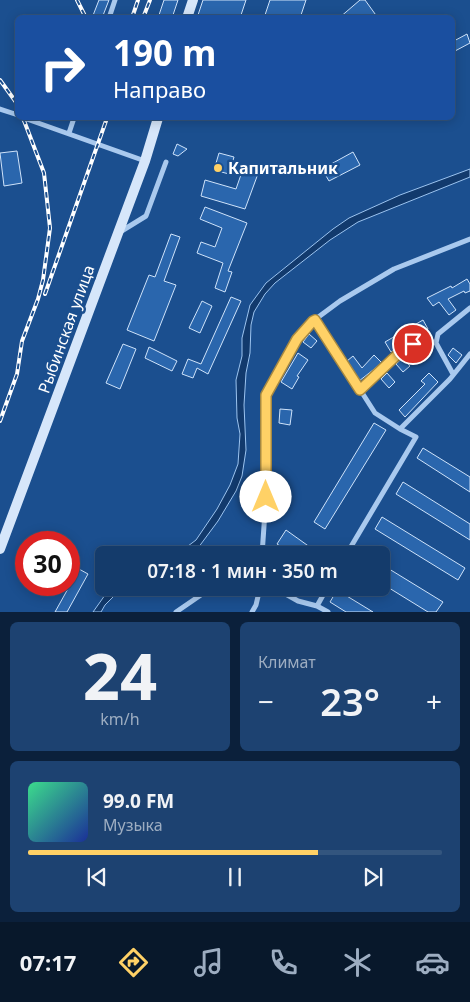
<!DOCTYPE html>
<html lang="ru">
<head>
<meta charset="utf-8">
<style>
  body { margin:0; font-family:"Noto Sans",sans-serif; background:#1d4271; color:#f1f3f6; height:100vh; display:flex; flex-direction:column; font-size:19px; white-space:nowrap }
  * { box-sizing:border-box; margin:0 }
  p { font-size:16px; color:#9dadc1 }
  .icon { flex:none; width:28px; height:28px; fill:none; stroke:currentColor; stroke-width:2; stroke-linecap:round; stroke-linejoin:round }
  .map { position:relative; height:612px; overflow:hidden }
  .side { display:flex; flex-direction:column; gap:10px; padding:10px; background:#0b203b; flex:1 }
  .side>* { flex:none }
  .banner { position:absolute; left:15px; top:15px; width:440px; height:105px; border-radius:8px; box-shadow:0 2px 12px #0003,0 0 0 1px #33557e; background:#1a4fa0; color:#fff; overflow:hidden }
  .speed { position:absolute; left:15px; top:531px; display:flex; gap:10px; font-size:25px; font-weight:700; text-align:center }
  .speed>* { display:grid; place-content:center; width:65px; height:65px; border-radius:50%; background:#143b6b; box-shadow:0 2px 12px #0003,0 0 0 1px #33557e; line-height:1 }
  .speed .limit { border:8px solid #d22; background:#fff; color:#111 }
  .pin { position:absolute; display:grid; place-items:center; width:42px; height:42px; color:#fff; margin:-21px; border:2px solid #fff; border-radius:50%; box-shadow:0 1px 5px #0007 }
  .me { position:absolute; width:55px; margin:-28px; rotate:0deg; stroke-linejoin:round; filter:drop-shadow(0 0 4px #0008) }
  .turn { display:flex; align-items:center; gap:18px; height:105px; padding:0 15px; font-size:22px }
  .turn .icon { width:65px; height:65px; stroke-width:2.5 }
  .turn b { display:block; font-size:35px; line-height:42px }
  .big { font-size:38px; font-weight:600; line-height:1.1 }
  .side .card { flex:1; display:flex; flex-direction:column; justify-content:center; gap:8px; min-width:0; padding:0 18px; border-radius:8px; background:#1d4271 }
  .side .dial { align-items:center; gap:0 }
  .dial b { font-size:65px; line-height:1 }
  .song { display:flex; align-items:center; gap:15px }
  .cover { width:60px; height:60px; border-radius:8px; background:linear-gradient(135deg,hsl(150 70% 55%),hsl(230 70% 35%)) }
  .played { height:5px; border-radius:2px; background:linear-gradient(90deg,#ffd166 70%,#33557e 70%) }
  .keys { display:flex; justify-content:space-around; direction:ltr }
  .heat { display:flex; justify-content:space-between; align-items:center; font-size:28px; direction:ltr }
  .side .tiles { flex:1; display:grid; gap:10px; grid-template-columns:1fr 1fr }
  .card:last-child { grid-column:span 2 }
  .trip { position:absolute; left:95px; top:546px; width:295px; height:50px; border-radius:8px; background:#143b6b; box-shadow:0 2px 12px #0003,0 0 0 1px #33557e; font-weight:600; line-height:50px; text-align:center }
  .tabs { display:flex; height:80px; justify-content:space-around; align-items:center; background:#08182b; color:#9dadc1 }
  .tabs .icon { width:35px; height:35px }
  .tabs .current { color:#ffd166 }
  .tabs b { font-size:22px; color:#f1f3f6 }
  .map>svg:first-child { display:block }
</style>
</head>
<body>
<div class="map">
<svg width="470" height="612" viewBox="0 0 470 612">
  <rect width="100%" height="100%" fill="#1b4f8f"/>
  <path fill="#123a6d" stroke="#9cc4f0" d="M470,169V177L358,222L330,240L275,283L265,294L254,312L251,325L250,353L246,373L244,405L246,450L242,476L236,491L218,521L198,548L189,555H176L196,540L217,509L230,485L238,464L240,434L237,418L236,380L242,356V338L250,305L266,283L333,229L349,218L400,195Z
    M110,588H122L105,605L101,612H93Z"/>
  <path fill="#2a66ad" stroke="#cfe3fa" d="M99,0H109L102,18H92Z
    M164,0H178L172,18H158Z
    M203,0H246L240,18H197Z
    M270,0H306L300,18H264Z
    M360,0H365L378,18H339Z
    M467,34L470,43L455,51L452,42Z
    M177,144L187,149L178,156L173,154Z
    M17,151L22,183L4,186L0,153Z
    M353,152L360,165L329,181L322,169Z
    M219,153L234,157L229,174L214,170Z
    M244,166L259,171L245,209L201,196L205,180L236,189Z
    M205,207L247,223L228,271L232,272L225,292L215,288L223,263L197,253L201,242L215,247L222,228L200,219Z
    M171,234L180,237L164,281L176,285L154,341L127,330L149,275L155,277Z
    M467,279L470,284V291L465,293L464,291L448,299L456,310L449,315L439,302L433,306L427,298L451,286L452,288Z
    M231,297L241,301L208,374L197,368L193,378L182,374L188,359L201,364Z
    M202,301L212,306L200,333L189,328Z
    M423,320L428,329L391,352L385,342Z
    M309,334L317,341L311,348L303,342Z
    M423,343L427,349L408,364L410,366L403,372L396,364L411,350Z
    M123,344L136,349L120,389L106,383Z
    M149,347L177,361L172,371L145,358Z
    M453,348L462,355L456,363L448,355Z
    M298,353L308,360L297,376L299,377L292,389L281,382Z
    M374,355L382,363L359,381L347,361L353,356L362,368Z
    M387,373L395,382L389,388L381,379Z
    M429,373L438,382L405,417L399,410L425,384L421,381Z
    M280,409L292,410L290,425L279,423Z
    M374,423L386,430L325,529L314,522Z
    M423,448L470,477V492L417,458Z
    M403,482L470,524V540L396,494Z
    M382,517L465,568L458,580L375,529Z
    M286,530L314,550L311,555H294L277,544Z
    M381,564L443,602L436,612H428L381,583Z
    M79,569L88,574L67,612H55Z
    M337,590L373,612H346L330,602Z"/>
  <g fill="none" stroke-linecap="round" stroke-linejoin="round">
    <path stroke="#a9c9ee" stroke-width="5" d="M109,18L115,0
      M0,109L18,115
      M24,118L145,161
      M69,133L74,118
      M120,232L146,216L166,162
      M315,319L375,413L400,429
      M436,343L438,334L470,308
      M360,390L403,350L422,338L436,343L453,374
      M262,555L266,497V395L297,339L313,321L340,301L394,269L470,239
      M346,555L416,437L400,429L450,379L470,354
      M275,588L298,601L317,606L328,612
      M317,606L327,588
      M176,612L211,588
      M252,612L256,605L260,588"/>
    <path stroke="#d6e6fa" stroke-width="10" d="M187,18L193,0
      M0,549L145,161L158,118"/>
    <g stroke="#fff" stroke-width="4">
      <path id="rail" d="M77,0L86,18
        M132,18L138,0
        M143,18L150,0
        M0,80L18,105
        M45,294L107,118
        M0,421L17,374L22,341L38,299L43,280L50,228L44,173L23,118"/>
    </g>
    <use href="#rail" stroke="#1b4f8f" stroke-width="2" stroke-dasharray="5.5" stroke-linecap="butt"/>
  </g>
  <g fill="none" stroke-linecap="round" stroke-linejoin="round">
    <g stroke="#a68842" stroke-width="12">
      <path id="route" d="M266,497V395L297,339L313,321L315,320L360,390L398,354L413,344"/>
    </g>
    <use href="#route" stroke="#ffd166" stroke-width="9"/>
  </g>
  <circle fill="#ffd166" stroke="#1b4f8f" stroke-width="2" cx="218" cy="168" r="5"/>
  <g text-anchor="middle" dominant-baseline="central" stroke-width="5" stroke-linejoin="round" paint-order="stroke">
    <g font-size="16" font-weight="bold" fill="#fff" stroke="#1b4f8f" text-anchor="start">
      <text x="228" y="168">Капитальник</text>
    </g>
    <g font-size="16" fill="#fff" stroke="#1b4f8f">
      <text transform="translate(66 329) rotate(-70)">Рыбинская улица</text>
    </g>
  </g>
</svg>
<div class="speed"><div class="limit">30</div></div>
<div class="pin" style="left:413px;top:344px;background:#d93025"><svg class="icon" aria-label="arrive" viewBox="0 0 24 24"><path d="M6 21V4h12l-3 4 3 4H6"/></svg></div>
<svg class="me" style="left:266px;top:497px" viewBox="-20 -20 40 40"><circle r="19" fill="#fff"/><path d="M0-13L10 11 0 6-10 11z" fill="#ffd166"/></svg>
<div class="trip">07:18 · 1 мин · 350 m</div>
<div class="banner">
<div class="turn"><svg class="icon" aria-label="right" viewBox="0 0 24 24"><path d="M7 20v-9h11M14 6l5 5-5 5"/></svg><div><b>190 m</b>Направо</div></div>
</div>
</div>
<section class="side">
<div class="tiles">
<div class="card dial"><b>24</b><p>km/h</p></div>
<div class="card"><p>Климат</p>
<div class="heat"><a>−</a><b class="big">23°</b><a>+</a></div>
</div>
<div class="card">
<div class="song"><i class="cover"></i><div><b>99.0 FM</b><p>Музыка</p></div></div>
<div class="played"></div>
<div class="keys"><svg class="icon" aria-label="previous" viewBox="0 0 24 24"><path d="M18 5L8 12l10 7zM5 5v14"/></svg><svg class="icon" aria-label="pause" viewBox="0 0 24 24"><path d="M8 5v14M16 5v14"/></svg><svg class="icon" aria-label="next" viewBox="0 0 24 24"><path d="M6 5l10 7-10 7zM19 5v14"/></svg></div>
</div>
</div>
</section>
<nav class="tabs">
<b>07:17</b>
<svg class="icon current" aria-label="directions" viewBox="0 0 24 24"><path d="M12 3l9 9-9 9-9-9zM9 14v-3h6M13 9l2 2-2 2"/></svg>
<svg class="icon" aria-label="music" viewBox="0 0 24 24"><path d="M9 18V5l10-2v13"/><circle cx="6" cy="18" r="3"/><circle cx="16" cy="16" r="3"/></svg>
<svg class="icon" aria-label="phone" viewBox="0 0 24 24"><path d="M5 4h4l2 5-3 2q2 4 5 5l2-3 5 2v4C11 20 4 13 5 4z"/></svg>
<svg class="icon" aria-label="climate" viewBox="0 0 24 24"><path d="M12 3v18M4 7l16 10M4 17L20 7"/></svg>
<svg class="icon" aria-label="car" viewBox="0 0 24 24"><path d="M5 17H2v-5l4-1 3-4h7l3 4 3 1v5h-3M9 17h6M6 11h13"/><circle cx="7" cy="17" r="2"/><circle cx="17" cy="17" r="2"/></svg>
</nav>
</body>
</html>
